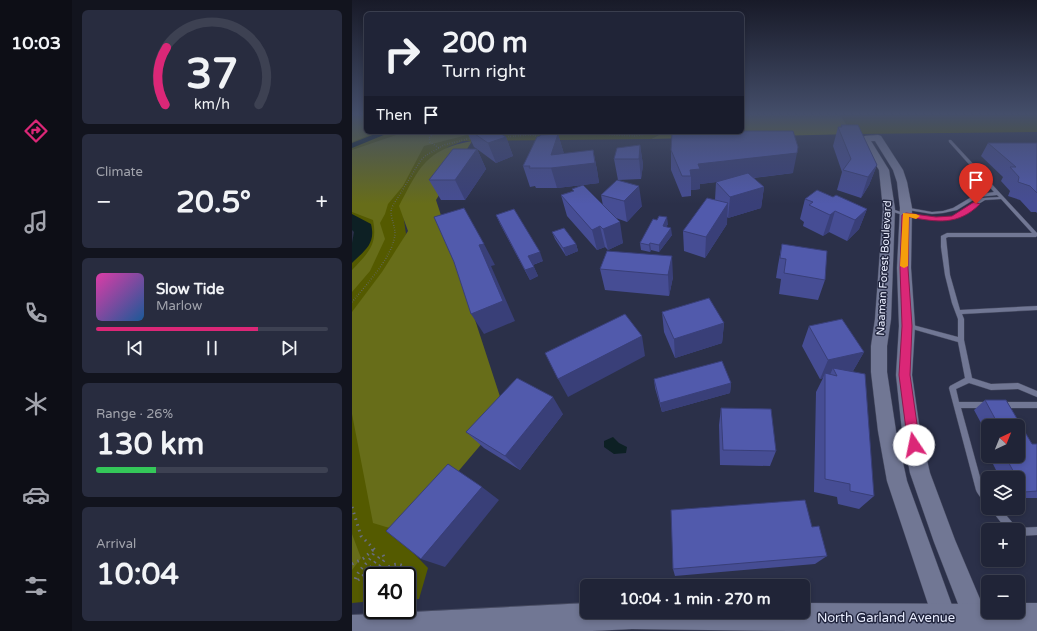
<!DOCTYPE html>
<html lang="en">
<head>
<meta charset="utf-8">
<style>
  body { margin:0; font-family:"Varela Round",sans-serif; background:#282c3f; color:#f1f3f6; height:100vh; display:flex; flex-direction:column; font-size:15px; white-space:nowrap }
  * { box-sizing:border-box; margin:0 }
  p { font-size:13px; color:#a2a4ad }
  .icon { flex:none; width:22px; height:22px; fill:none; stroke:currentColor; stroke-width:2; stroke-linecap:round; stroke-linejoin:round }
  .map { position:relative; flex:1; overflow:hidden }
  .details { display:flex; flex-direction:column; gap:10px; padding:10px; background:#12141e; width:280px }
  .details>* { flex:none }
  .hud { position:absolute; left:12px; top:12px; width:380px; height:122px; border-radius:6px; box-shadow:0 2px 6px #0003,0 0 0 1px #3d4152; background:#202437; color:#f1f3f6; overflow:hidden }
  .needle { width:26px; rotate:43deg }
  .fabs { position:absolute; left:629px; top:419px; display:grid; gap:8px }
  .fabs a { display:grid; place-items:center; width:44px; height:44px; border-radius:6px; background:#202437; box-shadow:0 2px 6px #0003,0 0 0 1px #3d4152; font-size:20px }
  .speed { position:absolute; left:12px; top:567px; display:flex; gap:8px; font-size:20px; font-weight:700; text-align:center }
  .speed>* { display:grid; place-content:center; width:52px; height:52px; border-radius:50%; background:#202437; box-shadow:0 2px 6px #0003,0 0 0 1px #3d4152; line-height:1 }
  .speed .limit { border:2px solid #111; border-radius:6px; background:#fff; color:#111 }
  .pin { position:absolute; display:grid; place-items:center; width:34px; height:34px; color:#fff; margin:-41px -17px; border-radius:50% 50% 50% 0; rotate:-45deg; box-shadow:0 0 4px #0007 }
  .pin .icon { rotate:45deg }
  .me { position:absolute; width:44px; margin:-22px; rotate:349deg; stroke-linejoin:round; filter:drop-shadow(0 0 3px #0008) }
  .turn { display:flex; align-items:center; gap:14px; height:84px; padding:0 12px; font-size:18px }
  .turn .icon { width:52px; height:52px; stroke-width:2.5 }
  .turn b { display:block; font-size:28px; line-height:34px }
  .then { display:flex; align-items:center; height:38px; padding:0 12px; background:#0003; gap:8px; font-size:15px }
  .big { font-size:30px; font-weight:800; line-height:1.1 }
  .details .widget { flex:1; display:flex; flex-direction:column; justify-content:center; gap:6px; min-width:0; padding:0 14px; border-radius:6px; background:#282c3f }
  .details .dial { align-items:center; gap:0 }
  .dial svg { height:104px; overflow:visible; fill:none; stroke:#3d4152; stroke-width:7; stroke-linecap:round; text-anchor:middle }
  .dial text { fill:#f1f3f6; stroke:none }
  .song { display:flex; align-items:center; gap:12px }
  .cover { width:48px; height:48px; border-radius:6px; background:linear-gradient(135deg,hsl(320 70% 55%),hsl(210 70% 35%)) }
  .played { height:4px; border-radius:2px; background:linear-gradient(90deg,#db2777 70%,#3d4152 70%) }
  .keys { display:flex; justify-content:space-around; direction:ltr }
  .heat { display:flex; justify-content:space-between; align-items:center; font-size:22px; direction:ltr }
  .charge { height:6px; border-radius:3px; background:linear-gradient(90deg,#34c759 26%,#3d4152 0) }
  .trip { position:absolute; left:228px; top:579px; width:230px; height:40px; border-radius:6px; background:#202437; box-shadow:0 2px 6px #0003,0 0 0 1px #3d4152; font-weight:800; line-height:40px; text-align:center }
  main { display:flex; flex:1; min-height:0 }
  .menu { display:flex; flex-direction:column; width:72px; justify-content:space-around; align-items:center; background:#0d0e16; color:#a2a4ad }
  .menu .icon { width:28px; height:28px }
  .menu .selected { color:#db2777 }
  .menu b { font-size:18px; color:#f1f3f6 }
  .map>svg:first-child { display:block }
</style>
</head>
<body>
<main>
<nav class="menu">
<b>10:03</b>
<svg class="icon selected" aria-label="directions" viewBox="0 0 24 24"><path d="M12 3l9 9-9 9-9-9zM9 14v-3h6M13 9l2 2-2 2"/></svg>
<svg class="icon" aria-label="music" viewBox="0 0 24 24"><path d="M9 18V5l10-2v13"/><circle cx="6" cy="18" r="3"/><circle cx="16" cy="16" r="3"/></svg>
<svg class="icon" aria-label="phone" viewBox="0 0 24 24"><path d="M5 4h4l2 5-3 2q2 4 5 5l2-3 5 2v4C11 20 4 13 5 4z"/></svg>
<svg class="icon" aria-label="climate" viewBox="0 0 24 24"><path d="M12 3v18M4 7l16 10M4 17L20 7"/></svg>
<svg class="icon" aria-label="car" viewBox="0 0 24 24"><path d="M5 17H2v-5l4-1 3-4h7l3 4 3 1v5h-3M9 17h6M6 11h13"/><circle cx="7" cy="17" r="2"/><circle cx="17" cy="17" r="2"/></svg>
<svg class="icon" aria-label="filters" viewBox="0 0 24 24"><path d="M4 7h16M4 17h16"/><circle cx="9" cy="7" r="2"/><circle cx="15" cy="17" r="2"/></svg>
</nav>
<section class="details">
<div class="widget dial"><svg viewBox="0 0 100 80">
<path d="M14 69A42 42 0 1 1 86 69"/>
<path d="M14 69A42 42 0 0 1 15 25" stroke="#db2777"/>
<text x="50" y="56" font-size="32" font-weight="700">37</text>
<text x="50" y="72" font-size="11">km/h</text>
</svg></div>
<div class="widget"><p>Climate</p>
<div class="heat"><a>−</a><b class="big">20.5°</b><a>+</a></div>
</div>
<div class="widget">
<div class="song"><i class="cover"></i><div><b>Slow Tide</b><p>Marlow</p></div></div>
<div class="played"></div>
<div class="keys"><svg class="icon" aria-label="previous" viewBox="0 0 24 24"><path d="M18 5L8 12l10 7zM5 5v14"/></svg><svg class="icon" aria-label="pause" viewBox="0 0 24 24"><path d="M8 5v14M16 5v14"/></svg><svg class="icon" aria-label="next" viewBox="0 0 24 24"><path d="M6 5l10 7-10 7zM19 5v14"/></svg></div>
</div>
<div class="widget"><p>Range · 26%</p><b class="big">130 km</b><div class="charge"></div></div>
<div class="widget"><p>Arrival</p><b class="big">10:04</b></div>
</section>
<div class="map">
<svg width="685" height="631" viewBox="0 0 685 631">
  <rect width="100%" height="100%" fill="#2b3049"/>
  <path fill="#545a00" d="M0,115H14V132H312L299,139L120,141H111L96,147L50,206L54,234L34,272L0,322V255L14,238L0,218Z
    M488,115H685V132L501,134Z
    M0,407L27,518L76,568L67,599L55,600V576H21V601L0,603Z"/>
  <path fill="#676d19" d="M0,115H14V132H25L0,142Z
    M390,115H488L501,134L299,139L313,132H390Z
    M53,132H206L194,135L119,134L72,146L51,186L36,204L33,214L28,223L33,239L18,271L0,292V270C16,253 26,245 21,220L0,212V150Z
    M120,141L84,200L154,415L54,533L21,523L0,414V312L30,272L56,231L47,206C67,168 74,149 120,141Z
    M0,534L9,558L0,570Z"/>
  <path fill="#0d2024" d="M28,132H39L0,148V143Z
    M0,214L19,224C24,244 13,250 0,263V243L2,232L0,230Z
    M261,437L267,443L275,447L274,453L262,454L252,447V441Z"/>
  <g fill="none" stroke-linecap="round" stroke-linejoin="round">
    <g stroke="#474b61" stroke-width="1">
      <path id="service" d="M597,140H599L685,233V236L684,237H596L594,238L598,275L608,310L685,306V310L610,314L612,319V340L620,378L639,384L666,383L685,391V397L666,389L639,390L617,383L604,389L607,402H634L637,403L638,405L637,407L634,408H609L631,488L636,493V503C631,501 626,495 624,490L597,388L598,386L613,378L606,342L557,328H555L554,326L555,324H557L606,337V319L600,303L593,275L589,247V236L595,233H680L649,199L633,200L602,219L591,220L554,216L535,210V209L537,208L555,214L591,218L601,217L630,198L647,197L645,195L626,197L605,210L591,213L580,214L550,209V208L552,207L580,212L591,211L601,208L623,195L642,192L597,142Z
        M649,402H685V408H649L646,407L645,405L646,403Z
        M639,508H648L665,528L685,527V535L666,536V530H655L640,511Z"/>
    </g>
    <g stroke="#474b61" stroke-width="1">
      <path id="tertiary" d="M526,135L529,136L551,170L555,182L560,208L559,268L563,326L560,375L568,431L578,473L603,540L636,618L633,627L624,630L615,627L582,542L558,473L550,431L544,375L547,326L545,268L548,208L545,182L541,170L523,141H519L537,170L543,209L539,319L535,346V372L544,431L555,481L605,619L602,628L594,631L584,628L535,481L526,431L519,372V346L523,319L531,209L527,170L508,139L513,136Z"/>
    </g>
    <g stroke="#474b61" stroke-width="1">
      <path id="secondary" d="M235,603V612H451V603L636,604V612H666V603H685V631H437L280,629L240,631H0V615Z"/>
    </g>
    <path stroke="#696e84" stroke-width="1.5" stroke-dasharray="0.5 2" stroke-linecap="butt" d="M83,132L77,138L78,142L87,148
      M205,135L218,133L284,136L305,132
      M151,137L177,135L191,137
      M0,302C14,285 41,257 43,234C43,224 37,216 40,207L69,160L73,156L92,145L119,138"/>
    <path stroke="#696e84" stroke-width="3" stroke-dasharray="1.5 4.5" stroke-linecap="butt" d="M0,507L9,536L23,550C19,562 6,568 3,580L5,581L14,573L28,556L31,555L33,559L13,585L17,587L21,585
      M0,564L12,558L22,549
      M29,576C32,572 36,566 41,565C50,561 61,573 63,581L55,605"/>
    <use href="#service" fill="#717794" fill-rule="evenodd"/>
    <use href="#tertiary" fill="#717794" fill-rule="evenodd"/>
    <use href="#secondary" fill="#717794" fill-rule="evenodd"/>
  </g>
  <path fill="#464d94" d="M489,125L525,165L517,185L509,198L485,190L490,172L481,146L486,127H489Z
    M115,132H146L154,137L161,156L144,163L125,149L134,169L113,200H89L77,180L125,149L122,147Z
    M206,134L212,154L241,150L245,170L247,183L205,188H184L183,186L178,187L171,166Z
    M636,143H685V213L684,212H679L668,200L656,196L658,191L649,181L651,177L629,156Z
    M288,145L291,165L289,179L266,180L262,159Z
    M319,150L441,173L401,178L412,187L409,208L376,218L375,217V224L353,258L332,251L331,231L363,200L364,182L348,184V189L339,190V196L330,197L319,170Z
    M220,189L251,206L249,195L290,206L275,222L264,218L271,243L256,250L253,247L245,250L215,216L209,195L221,191Z
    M481,197L515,209L507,229L495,241L477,232L471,236L451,226L452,222L448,219L453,199Z
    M144,215L191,261L181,265L186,276L178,280L148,224Z
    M305,220L316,224L314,227L320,235L307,252L299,250L298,252L289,250L288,243Z
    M200,232L224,244L226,251L214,256L203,239Z
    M430,244L473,280L466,300L427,294L429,279L424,278L426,265Z
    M255,251L321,277L317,296L253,290L248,269Z
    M310,312L372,323L370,343L323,358L312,332Z
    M457,326L512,352L501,371L499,372L522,496L507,509L486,504L485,497L462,492L464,392L471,378L468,379L450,346Z
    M302,379L379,383L378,393L310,412L303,388Z
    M633,400H654L680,444H685V498H666V478H648L637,456H666V426H636V436L622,410Z
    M369,408L424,451L418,466L368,465L367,425Z
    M211,414L168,470L132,448L114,432Z
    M460,527L475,556L463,564L323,576L321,569Z"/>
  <path fill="#393f78" d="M206,134L212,154L241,150L245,170L247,183L205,188L199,168V155Z
    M154,137L161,156L144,163L136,143Z
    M288,145L291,165L289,179L287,159Z
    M125,149L134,169L113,200L103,180Z
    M445,153L441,173L348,184V189L339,190V176L338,170L346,164Z
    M525,165L517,185L509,198L516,177Z
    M287,186L290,206L275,222L272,201Z
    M412,187L409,208L376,218L378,197Z
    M376,203L375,224L353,258L354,237Z
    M515,209L507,229L495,241L503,220Z
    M483,211L477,232L471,236L478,215Z
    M315,217L316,224L311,233V226Z
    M268,222L271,243L256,250L251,229Z
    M248,226L253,247L245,250L240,230Z
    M319,228L320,235L307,252V245Z
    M298,243L299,250L298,252L297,245Z
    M132,244L143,265L139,266L163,321L132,334L119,314L127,245Z
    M224,244L226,251L214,256L211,248Z
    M188,252L191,261L180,265L176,256Z
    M320,256L321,277L317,296L316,275Z
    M182,267L186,276L178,280L173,270Z
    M372,323L370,343L323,358L322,339Z
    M290,336L293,356L216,397L206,379Z
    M512,352L501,371L485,375L481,368L477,377L473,373L471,378L468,379L476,360Z
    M379,383L378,393L310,412L308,403Z
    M201,397L211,414L168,470L153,456Z
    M130,487L147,500L93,567L69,559Z"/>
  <path fill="#515aac" stroke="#393f78" d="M489,125H506L525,165L516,177L491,170L499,159L486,127H490Z
    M390,131H441L446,147L445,153L346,164L348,169L338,170L339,176H330L319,150L320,133H323V132H390Z
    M120,132H146L154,137L136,143Z
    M206,134L199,155L241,150L243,163L199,168H177L178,166H171L185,137L188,136L189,135Z
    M636,143H685V193L678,186L666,182L667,177L658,167H664Z
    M288,145L287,159H262L265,148Z
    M101,149H125L103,180H77Z
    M396,173L412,187L378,197L364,182Z
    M265,180L287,186L272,201L249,195Z
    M231,185L268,222L251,229L248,226L240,230L209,195L222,191L220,189Z
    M465,190L481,197L484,195L515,209L503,220L483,211L478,215L457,205L461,202L453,199Z
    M355,198L376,203L354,237L331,231Z
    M112,208L132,244L127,245L151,301L119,314L102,262L82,217Z
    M162,209L188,252L176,256L182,267L173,270L144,215Z
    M307,216L315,217L311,226L319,228L307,245L298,243L297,245L288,243L301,219L305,220Z
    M212,228L224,244L211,248L200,232Z
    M430,244L475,251L473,280L432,273L434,259L428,258Z
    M255,251L320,256L316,275L248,269Z
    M357,298L372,323L322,339L310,312Z
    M273,314L290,336L206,379L193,353Z
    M490,319L512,352L476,360L457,326Z
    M370,361L379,383L308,403L302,379Z
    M481,368L513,374L522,496L498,491V484L473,479V373L485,376Z
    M165,378L201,397L153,456L114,432Z
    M633,400H654L680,444H685V491L672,492L666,480V478H665L653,456H666V426H647Z
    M369,408L419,409L424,451L371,450Z
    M96,464L130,487L69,559L34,531Z
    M453,500L460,527L467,526L475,556L321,569L319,510Z"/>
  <linearGradient id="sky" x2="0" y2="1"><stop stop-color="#181a28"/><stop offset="0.56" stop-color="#444e6a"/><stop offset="1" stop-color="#444e6a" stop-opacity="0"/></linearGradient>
  <rect width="685" height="204" fill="url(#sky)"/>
  <path fill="#db2777" stroke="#8e194d" d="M622,202L628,204C606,226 585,222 557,217L556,268L560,326L558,375L568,445L566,449L562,450L558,449L556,445L547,375L550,326L548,268L550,215L554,213L584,217L600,216Z"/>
  <path fill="#f59e0b" d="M551,213L564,214L568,216L564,219L557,217L556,266L552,268L548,266Z"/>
  <g text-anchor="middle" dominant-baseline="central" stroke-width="3" stroke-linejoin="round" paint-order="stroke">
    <g font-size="11" fill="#eaeeff" stroke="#22263f">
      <text transform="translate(532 268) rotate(-87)">Naaman Forest Boulevard</text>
    </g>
    <g font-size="13" fill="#eaeeff" stroke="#22263f">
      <text x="534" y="618">North Garland Avenue</text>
    </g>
  </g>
</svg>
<div class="fabs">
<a><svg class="needle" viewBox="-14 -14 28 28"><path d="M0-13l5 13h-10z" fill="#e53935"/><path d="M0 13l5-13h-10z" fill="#a2a4ad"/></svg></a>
<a><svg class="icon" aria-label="layers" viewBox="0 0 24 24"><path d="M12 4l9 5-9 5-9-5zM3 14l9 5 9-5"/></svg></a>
<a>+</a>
<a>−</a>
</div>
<div class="speed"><div class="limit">40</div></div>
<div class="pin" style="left:624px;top:204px;background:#d93025"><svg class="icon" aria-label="arrive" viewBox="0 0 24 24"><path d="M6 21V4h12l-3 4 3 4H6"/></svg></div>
<svg class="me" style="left:562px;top:445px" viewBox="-20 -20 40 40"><circle r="19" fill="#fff"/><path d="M0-13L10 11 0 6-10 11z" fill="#db2777"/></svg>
<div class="trip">10:04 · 1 min · 270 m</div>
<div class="hud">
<div class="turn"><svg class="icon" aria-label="right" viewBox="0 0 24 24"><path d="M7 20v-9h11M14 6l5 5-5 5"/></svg><div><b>200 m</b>Turn right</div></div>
<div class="then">Then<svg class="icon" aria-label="arrive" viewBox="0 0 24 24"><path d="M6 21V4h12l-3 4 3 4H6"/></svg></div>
</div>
</div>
</main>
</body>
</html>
